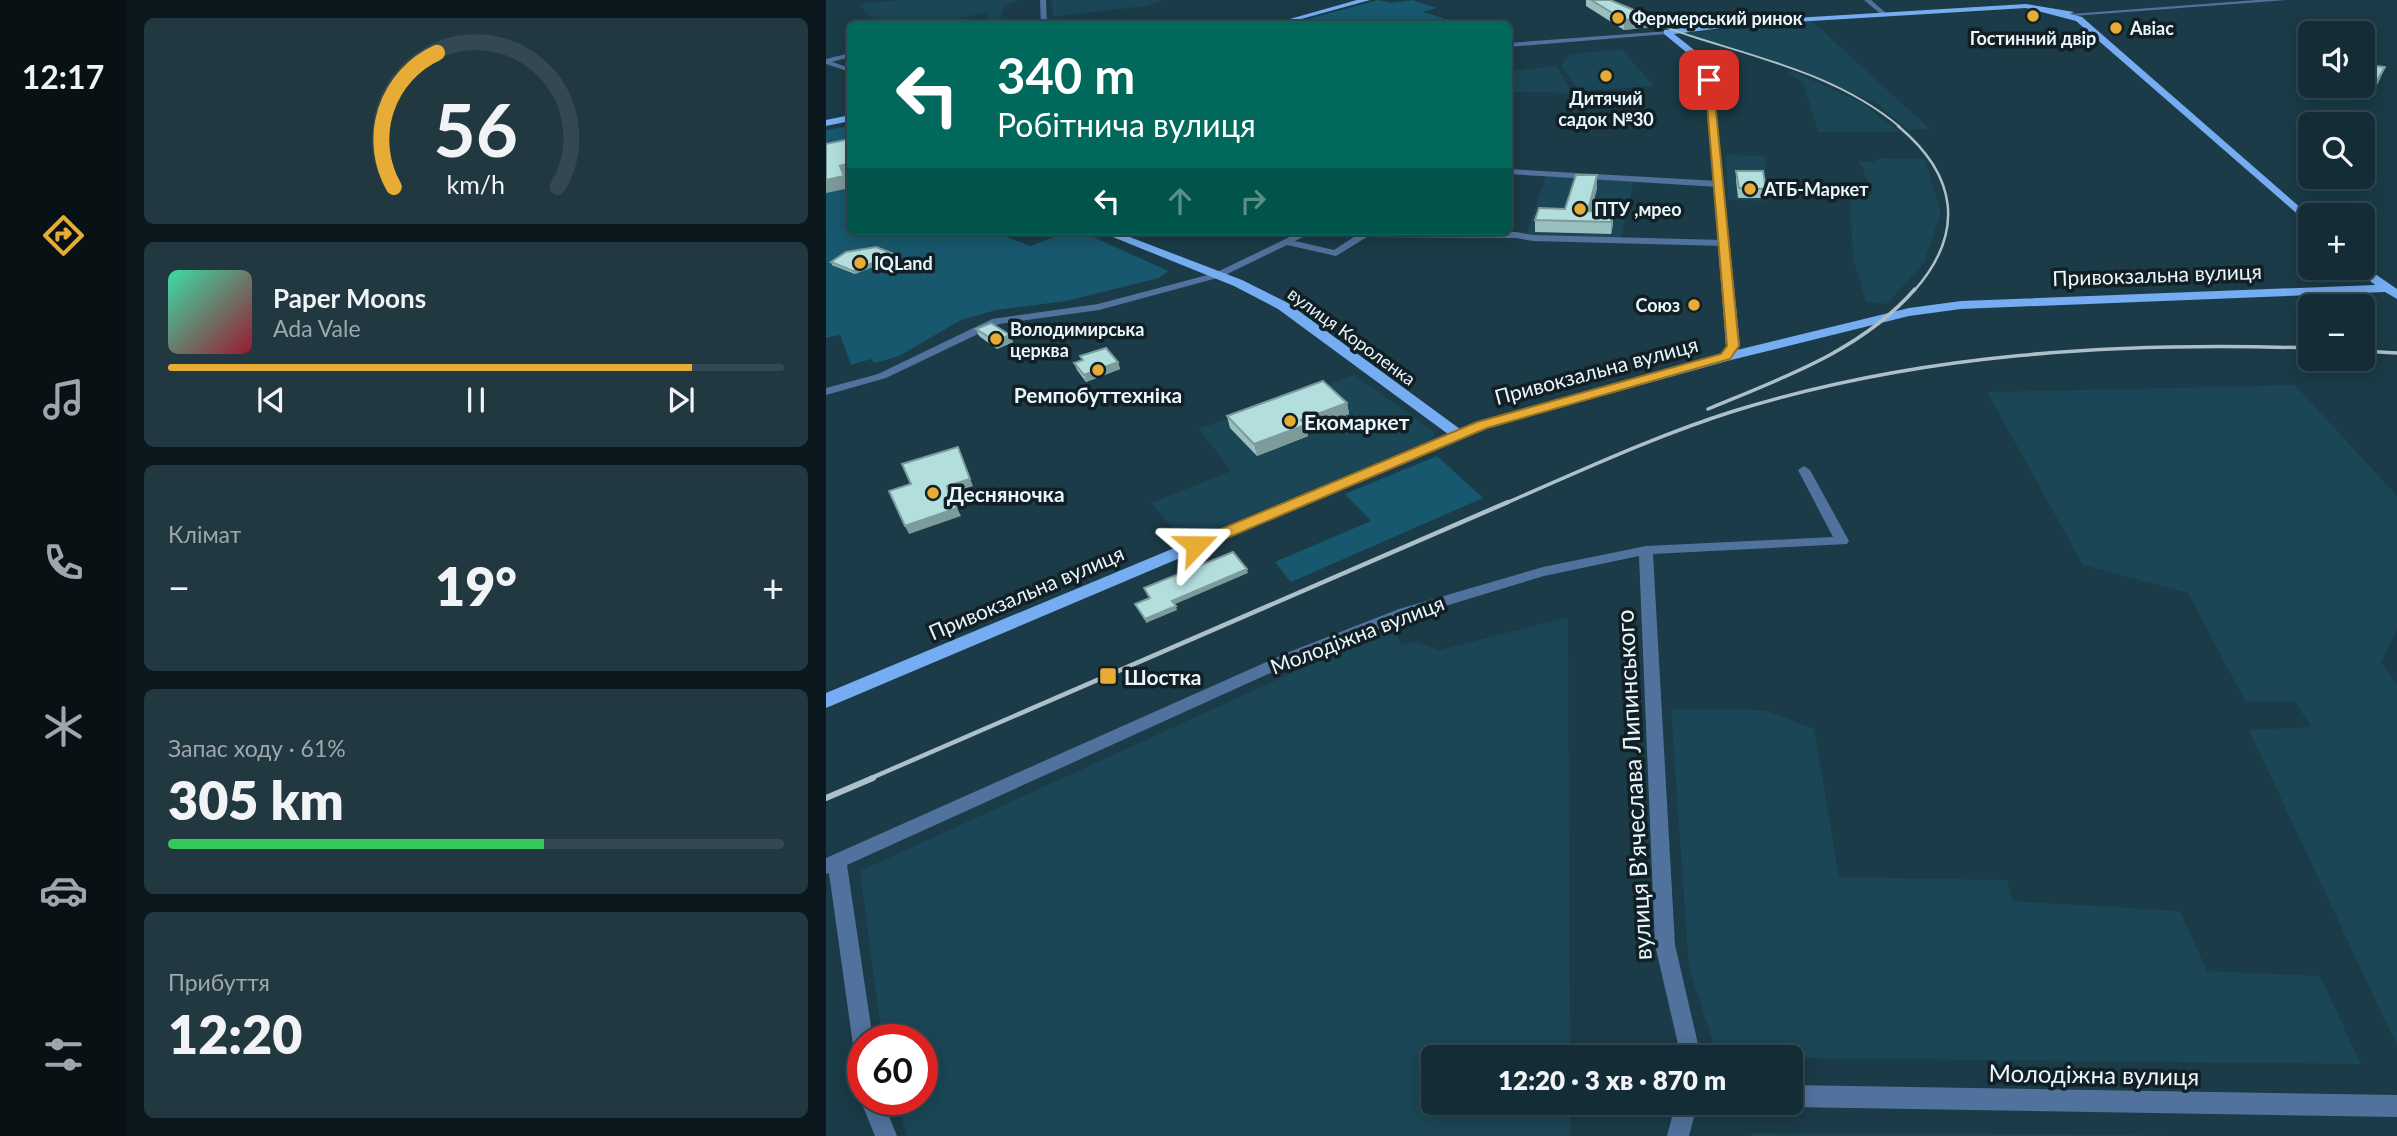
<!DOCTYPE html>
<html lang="uk">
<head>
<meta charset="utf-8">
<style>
  body { margin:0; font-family:Lato,sans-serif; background:#213841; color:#f1f3f6; height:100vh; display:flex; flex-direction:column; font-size:26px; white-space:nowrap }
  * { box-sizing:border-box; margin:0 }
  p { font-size:23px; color:#9da7ad }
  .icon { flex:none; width:38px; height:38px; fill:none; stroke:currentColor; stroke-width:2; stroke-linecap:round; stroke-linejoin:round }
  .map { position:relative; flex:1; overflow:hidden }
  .side { display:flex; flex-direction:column; gap:18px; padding:18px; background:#0b181d; width:700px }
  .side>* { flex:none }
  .banner { position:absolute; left:21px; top:21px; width:665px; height:214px; border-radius:10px; box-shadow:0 4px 18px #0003,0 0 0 2px #334850; background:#00695c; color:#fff; overflow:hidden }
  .tools { position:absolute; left:1472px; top:21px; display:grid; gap:14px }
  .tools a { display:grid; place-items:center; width:77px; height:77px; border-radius:10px; background:#142c35; box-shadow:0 4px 18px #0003,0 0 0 2px #334850; font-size:35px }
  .speed { position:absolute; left:21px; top:1024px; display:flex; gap:14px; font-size:35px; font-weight:700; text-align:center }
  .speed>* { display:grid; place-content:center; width:91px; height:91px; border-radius:50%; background:#142c35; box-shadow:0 4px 18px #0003,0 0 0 2px #334850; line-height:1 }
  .speed .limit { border:10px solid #d22; background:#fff; color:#111 }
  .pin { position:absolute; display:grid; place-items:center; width:60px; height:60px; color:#fff; margin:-30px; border-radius:14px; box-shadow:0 4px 10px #0006 }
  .me { position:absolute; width:77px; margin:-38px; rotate:67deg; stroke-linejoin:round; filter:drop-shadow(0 0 5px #0008) }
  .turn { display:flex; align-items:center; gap:24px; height:147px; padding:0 35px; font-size:32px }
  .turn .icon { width:91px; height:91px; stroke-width:2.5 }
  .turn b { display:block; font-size:49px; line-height:60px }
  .lanes { display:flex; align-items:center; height:66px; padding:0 35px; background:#0003; justify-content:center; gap:35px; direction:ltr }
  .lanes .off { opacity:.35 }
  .big { font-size:52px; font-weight:800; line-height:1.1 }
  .side .card { flex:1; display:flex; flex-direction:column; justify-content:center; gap:10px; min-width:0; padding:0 24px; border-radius:10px; background:#213841 }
  .side .dial { align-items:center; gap:0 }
  .dial svg { height:182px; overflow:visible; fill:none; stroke:#334850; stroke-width:7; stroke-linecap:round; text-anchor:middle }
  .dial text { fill:#f1f3f6; stroke:none }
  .song { display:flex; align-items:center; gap:21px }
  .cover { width:84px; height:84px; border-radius:10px; background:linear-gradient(135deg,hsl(160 70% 55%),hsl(350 70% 35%)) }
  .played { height:7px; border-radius:4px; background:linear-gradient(90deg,#e6ac36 85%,#334850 85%) }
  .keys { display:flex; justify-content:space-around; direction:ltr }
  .heat { display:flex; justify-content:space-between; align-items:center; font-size:38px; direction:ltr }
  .charge { height:10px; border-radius:5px; background:linear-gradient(90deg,#34c759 61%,#334850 0) }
  .trip { position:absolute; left:595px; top:1045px; width:382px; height:70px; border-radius:10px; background:#142c35; box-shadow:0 4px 18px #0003,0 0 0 2px #334850; font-weight:800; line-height:70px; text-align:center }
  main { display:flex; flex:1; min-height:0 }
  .dock { display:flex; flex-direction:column; width:126px; justify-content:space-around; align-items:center; background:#081215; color:#9da7ad }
  .dock .icon { width:49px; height:49px }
  .dock .selected { color:#e6ac36 }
  .dock b { font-size:32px; color:#f1f3f6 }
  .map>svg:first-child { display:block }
</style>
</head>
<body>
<main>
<nav class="dock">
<b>12:17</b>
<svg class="icon selected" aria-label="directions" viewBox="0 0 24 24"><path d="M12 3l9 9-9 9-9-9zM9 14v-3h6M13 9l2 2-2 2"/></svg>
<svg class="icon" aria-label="music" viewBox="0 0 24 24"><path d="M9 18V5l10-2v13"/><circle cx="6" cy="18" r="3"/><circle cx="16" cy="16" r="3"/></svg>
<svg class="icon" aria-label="phone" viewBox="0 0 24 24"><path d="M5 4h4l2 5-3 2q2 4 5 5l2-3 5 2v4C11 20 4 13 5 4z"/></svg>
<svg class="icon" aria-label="climate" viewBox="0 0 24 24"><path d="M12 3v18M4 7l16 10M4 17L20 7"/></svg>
<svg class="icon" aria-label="car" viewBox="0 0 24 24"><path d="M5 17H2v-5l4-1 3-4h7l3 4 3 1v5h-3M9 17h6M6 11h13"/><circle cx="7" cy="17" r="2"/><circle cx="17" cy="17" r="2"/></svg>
<svg class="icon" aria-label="filters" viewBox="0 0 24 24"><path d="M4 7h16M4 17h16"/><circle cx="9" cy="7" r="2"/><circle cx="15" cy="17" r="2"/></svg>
</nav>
<section class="side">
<div class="card dial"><svg viewBox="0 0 100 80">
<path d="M14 69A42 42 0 1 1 86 69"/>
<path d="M14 69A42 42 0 0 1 33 10" stroke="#e6ac36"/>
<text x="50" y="56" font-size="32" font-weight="700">56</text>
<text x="50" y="72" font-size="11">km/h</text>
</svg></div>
<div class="card">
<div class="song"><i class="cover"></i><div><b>Paper Moons</b><p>Ada Vale</p></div></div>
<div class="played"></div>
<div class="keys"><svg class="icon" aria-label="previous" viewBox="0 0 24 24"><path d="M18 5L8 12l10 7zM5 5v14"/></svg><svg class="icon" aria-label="pause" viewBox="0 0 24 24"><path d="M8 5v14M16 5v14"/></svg><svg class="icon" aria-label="next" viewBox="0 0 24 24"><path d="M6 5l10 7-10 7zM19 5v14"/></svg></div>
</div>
<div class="card"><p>Клімат</p>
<div class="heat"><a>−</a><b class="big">19°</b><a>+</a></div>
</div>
<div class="card"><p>Запас ходу · 61%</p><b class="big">305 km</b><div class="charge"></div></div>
<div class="card"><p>Прибуття</p><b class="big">12:20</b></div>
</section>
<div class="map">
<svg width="1571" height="1136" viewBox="0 0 1571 1136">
  <rect width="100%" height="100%" fill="#1a3b47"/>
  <path fill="#1b4655" d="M76,0H195L178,6L175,20L162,22L161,13L104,24H75L43,16L33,4Z
    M225,0H337L319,6L227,17Z
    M986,21L1104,129L1083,130L1051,104L978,71L856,33Z
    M795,49L828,86L753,91L735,66L744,54Z
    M730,66L747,93L683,92V71Z
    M968,72L1035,102L1074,132H992L977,82L961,73Z
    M900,155L939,156L940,201L902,200Z
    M1055,158L1099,159L1115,212L1098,263L1061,304L1040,301L1027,258L1024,200L1047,194L1033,161L1046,162Z
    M720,176L808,181L795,238L700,235Z
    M528,375L609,432L607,439L359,542L325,503L405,471L373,429Z
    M1469,385L1571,496V630L1555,662L1571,684V1046L1423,730L1485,727L1469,702L1419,701L1362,593L1257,565L1161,392Z
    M742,617L744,1057H607V1102L744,1103V1136H81L70,1099H96V1040L56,1039L34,871L568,626L575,645L591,642L614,650Z
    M845,709L939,710L988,729L1013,877L1181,880L1186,901L1354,911L1381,971L1494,976L1535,1064L892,1057L863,969Z
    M925,1133L1236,1134L1353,1136H925Z"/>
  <path fill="#18586e" d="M552,0L565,3L586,0L611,8L597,12L617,18L620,24H464Z
    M24,126V231H165L204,246L244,231H254L342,271L333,278L240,301L170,310L135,320L73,356L49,363L45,359L25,365L14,335L0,338V130Z
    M611,456L657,498L465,582L449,562L545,521L519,494Z"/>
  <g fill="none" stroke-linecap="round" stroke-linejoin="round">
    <path fill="#51729d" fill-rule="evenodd" d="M214,0H220L221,24H215Z
      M1038,0H1045L1061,14L1056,15Z
      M1431,0H1461L1247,16L1244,14Z
      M843,31L841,34L682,47V43Z
      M24,53V57L6,62L24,68V72L0,64V59Z
      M682,169L892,181L896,184L892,187L682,174Z
      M476,231H488L469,241L508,250L537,231L690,232L707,235L897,240L902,243L897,246L707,241L690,238L541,237L510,256L461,245L395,277L273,310L173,324L60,378L0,395V388L52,374L166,319L272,304L389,273Z
      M978,466L984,470L1023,541L1021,544L827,554L849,945L875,1057H855L829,945L813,556L718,576L583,617L473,660L21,865L47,1040H37V1055L30,1052L27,1045L3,873L0,874V858L463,652L573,609L717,567L820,546L1007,537L972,470Z
      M964,1085L1571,1095V1117L964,1107L956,1102H964Z
      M37,1093V1099H56L71,1136H49L34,1099Z
      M850,1102H872L863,1136H841Z"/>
    <path fill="#76acf1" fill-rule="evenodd" d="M531,0H544L457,24H446Z
      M1200,4L1248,12L1244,14L1256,17L1484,216V225L1250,21L1200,8L920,25L848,34L877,57L887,80L914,346L911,350L1083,308L1135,301L1549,285L1529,268H1536V265L1571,289V299L1559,292L1135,309L1083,316L905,360L661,428L0,708V693L622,434L452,309L408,286L272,231H288L416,280L462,303L634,429L895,354L900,346L879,80L870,60L838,34V30L920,21Z
      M24,115V121L0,126V120Z"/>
    <path stroke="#adc0c9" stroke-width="2" d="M772,0C804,13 835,27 868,37C940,60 1015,77 1074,127"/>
    <path stroke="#adc0c9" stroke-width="2.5" d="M1072,126C1131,175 1140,232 1088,291"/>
    <path stroke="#adc0c9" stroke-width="3.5" d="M1536,351L1571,353
      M882,409C956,378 1035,351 1089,289
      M678,504C754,471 829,436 908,411C1095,353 1291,342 1484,348"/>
    <path stroke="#adc0c9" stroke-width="4.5" d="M43,779L682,502"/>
    <path stroke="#adc0c9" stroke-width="6" d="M0,798L47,778"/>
  </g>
  <path fill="#9abfbf" d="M760,0H784L825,17V27L798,30L760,6Z
    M1559,67L1552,83L1543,98L1528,95L1532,86H1536V77Z
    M910,171L940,189L939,198H912L910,180Z
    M771,188L765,211L787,212V225L785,234L709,232V220L739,209Z
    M69,258L29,274L6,265L5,262Z
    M150,329L184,335L187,342L171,349L153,336Z
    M254,356L292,362L294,369L260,382L251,370L248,363L256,361Z
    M521,403L523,414L480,430L482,436L431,456L404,428L401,416Z"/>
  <path fill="#7d9b9b" d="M825,17V27L798,30V20Z
    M1559,67L1552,83L1543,98L1550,82Z
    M24,163V177L19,178L24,188L0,193V180L14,166Z
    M771,175V188L763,221L762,211Z
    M787,212V225L785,234V222Z
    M68,254L69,258L29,274L27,271Z
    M184,335L187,342L171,349L169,341Z
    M292,362L294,369L260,382L258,375Z
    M521,403L523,414L480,430L482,436L431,456L428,444L475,420Z
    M132,447L147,486L125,494L121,486Z
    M131,508L135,516L83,534L79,526Z
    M421,569L422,573L347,605L346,601Z
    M350,606L351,610L320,623L319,619Z"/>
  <path fill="#b3dede" stroke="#7d9b9b" stroke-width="2" d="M765,0H784L825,17L798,20Z
    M454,22L461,24H446Z
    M1543,65L1559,67L1550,82L1536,79V77Z
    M24,139V163L14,166L18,176L0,180V144Z
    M910,171H937L940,189L913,188Z
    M750,175H771L762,211L787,212L785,222L709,220L713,208L739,209Z
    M50,247L68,254L27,271L5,262L20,252Z
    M165,323L184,335L169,341L150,329Z
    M280,348L292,362L258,375L248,363L257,360L254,356Z
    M497,381L521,403L475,420L479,425L428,444L401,416Z
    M132,447L144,479L121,486L131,508L79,526L63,491L85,484L76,464Z
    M407,552L421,569L346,601L350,606L319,619L309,604L324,598L318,588Z"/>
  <path fill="#e6ac36" stroke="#967023" stroke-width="2" d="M883,77L887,80L913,346L904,359L661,428L375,549H364V542L651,422L895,354L901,346L879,80Z"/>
  <g fill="#e6ac36" stroke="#122025" stroke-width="2.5">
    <circle cx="1207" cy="16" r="7"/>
    <circle cx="792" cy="18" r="7"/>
    <circle cx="1290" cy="28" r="7"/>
    <circle cx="780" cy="76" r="7"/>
    <circle cx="924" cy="189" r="7"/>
    <circle cx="754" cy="209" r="7"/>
    <circle cx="34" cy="263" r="7"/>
    <circle cx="868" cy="305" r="7"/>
    <circle cx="170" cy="339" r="7"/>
    <circle cx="272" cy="370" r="7"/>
    <circle cx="464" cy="421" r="7"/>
    <circle cx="107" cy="493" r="7"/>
    <rect x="273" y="667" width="18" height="18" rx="3.5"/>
  </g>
  <g text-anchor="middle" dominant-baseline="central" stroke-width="7" stroke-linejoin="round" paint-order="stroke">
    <g font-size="18" font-weight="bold" fill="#e8f6fd" stroke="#122025" text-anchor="start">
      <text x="806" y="18">Фермерський ринок</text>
      <text x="1304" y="28">Авіас</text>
      <text x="1207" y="38" text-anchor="middle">Гостинний двір</text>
      <text x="780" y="98" text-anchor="middle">Дитячий<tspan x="780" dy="21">садок №30</tspan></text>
      <text x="938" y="189">АТБ-Маркет</text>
      <text x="768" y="209">ПТУ ,мрео</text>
      <text x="48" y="263">IQLand</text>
      <text x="854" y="305" text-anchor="end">Союз</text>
      <text x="184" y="329">Володимирська<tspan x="184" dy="21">церква</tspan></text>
    </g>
    <g font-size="18" fill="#e8f6fd" stroke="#122025">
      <text transform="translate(526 336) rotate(36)">вулиця Короленка</text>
    </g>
    <g font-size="21" fill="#e8f6fd" stroke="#122025">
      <text transform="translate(1331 274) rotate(-2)">Привокзальна вулиця</text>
      <text transform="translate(770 370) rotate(-15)">Привокзальна вулиця</text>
      <text transform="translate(200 592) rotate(-23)">Привокзальна вулиця</text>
      <text transform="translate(531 634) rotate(-21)">Молодіжна вулиця</text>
    </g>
    <g font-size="21" font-weight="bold" fill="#e8f6fd" stroke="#122025" text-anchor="start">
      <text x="272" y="394" text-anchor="middle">Ремпобуттехніка</text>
      <text x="478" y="421">Екомаркет</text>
      <text x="121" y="493">Десняночка</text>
      <text x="298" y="676">Шостка</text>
    </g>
    <g font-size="24" fill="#e8f6fd" stroke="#122025">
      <text transform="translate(807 785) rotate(-93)">вулиця В'ячеслава Липинського</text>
      <text transform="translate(1268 1074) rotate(1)">Молодіжна вулиця</text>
    </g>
  </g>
</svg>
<div class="tools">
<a><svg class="icon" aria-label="sound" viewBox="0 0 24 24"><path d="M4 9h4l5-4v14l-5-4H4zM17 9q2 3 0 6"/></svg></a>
<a><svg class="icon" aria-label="search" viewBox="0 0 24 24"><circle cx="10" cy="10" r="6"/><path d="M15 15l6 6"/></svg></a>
<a>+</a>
<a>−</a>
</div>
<div class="speed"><div class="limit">60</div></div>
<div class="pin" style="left:883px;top:80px;background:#d93025"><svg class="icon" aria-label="arrive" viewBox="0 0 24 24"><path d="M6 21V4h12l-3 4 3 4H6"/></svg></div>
<svg class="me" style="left:370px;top:545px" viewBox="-20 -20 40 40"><path d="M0-17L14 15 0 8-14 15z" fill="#e6ac36" stroke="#fff" stroke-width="4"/></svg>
<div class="trip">12:20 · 3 хв · 870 m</div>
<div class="banner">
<div class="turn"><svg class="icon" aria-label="left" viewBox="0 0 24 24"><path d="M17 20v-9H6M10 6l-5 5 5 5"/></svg><div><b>340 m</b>Робітнича вулиця</div></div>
<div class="lanes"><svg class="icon" aria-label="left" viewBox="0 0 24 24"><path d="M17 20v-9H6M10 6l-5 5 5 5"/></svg><svg class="icon off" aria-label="ahead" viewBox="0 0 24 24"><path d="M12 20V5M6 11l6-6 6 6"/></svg><svg class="icon off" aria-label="right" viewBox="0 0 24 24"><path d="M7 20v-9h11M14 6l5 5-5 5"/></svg></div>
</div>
</div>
</main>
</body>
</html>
